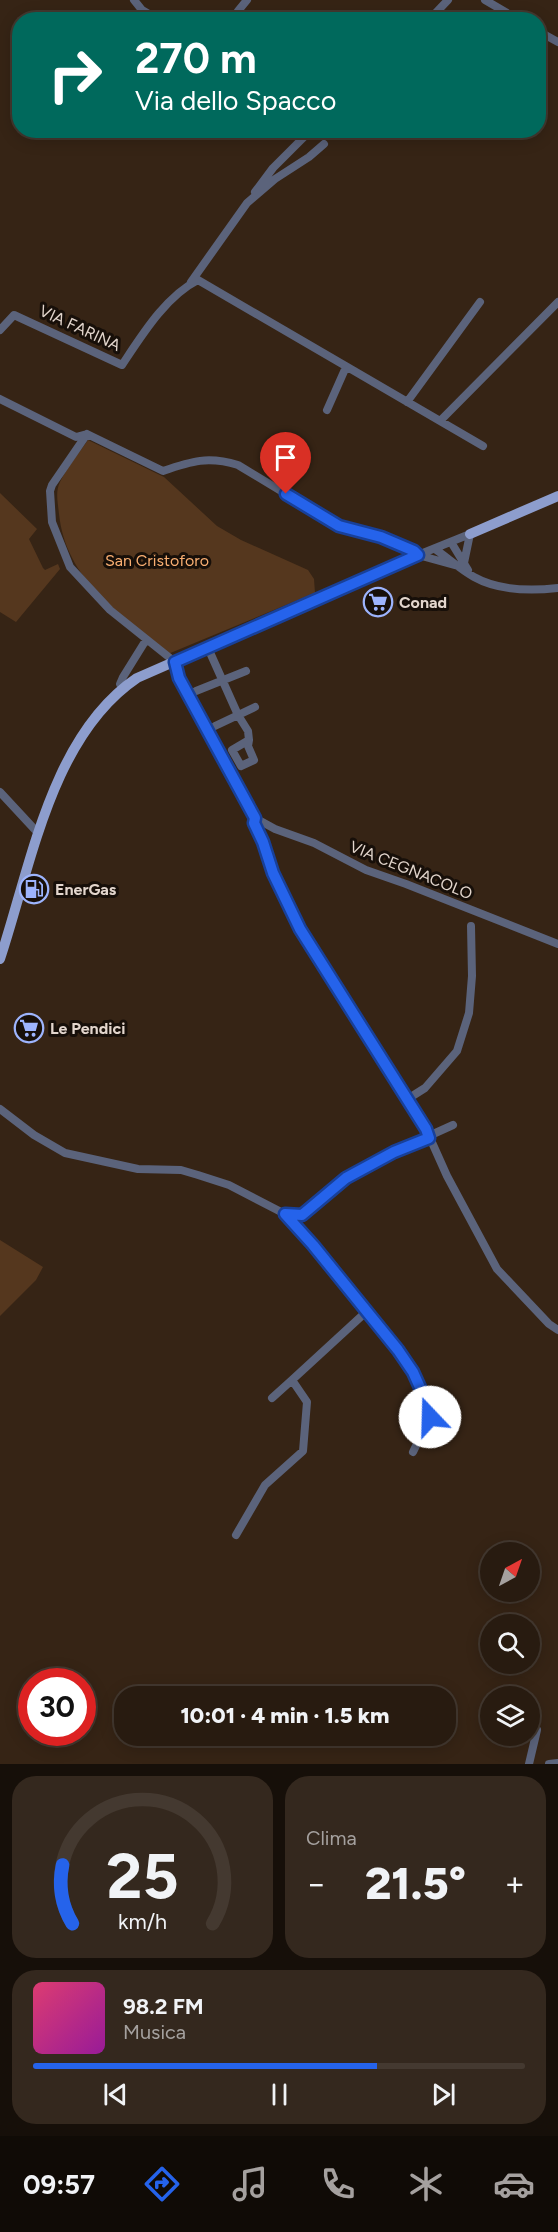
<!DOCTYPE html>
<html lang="it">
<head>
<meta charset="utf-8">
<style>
  body { margin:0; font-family:Figtree,sans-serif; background:#34281e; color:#f1f3f6; height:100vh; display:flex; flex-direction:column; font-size:22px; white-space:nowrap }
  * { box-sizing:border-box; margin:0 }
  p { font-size:20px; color:#a5a19f }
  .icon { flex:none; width:33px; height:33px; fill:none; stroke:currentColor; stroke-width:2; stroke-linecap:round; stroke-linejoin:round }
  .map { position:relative; height:1764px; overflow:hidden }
  .sheet { display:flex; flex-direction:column; gap:12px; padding:12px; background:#160f09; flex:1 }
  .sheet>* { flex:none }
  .banner { position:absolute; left:12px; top:12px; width:534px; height:126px; border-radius:24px; box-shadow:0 3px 15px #0003,0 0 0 2px #443930; background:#00695c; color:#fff; overflow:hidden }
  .needle { width:39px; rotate:40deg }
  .tools { position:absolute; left:480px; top:1542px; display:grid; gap:12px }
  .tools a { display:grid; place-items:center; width:60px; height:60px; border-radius:50%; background:#281b10; box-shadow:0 3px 15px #0003,0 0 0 2px #443930; font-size:30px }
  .speed { position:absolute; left:18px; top:1668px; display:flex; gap:12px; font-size:30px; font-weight:700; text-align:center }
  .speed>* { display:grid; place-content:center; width:78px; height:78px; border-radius:50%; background:#281b10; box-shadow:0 3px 15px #0003,0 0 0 2px #443930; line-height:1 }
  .speed .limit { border:9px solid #d22; background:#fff; color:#111 }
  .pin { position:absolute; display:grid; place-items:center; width:51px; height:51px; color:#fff; margin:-62px -26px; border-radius:50% 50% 50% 0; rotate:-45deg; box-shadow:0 0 6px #0007 }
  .pin .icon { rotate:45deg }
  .me { position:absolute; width:66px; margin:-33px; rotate:339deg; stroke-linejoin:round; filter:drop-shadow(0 0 4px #0008) }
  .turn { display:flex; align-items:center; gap:21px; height:126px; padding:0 24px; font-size:27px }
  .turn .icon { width:78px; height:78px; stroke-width:2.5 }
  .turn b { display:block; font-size:42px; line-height:51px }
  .big { font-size:45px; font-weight:800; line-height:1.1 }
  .sheet .widget { flex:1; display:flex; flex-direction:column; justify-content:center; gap:9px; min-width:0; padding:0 21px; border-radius:24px; background:#34281e }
  .sheet .dial { align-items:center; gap:0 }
  .dial svg { height:156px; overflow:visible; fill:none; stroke:#443930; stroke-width:7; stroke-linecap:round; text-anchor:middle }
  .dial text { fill:#f1f3f6; stroke:none }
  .song { display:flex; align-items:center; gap:18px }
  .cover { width:72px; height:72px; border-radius:9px; background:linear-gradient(135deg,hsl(340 70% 55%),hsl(300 70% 35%)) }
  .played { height:6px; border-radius:3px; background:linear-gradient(90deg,#2563eb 70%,#443930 70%) }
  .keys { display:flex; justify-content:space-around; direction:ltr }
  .heat { display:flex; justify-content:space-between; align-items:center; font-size:33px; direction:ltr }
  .sheet .tiles { flex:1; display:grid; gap:12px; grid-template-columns:1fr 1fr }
  .widget:last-child { grid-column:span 2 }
  .trip { position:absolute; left:114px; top:1686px; width:342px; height:60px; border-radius:24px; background:#281b10; box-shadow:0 3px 15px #0003,0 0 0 2px #443930; font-weight:800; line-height:60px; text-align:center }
  .menu { display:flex; height:96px; justify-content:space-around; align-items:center; background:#100b06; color:#a5a19f }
  .menu .icon { width:42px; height:42px }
  .menu .selected { color:#2563eb }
  .menu b { font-size:27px; color:#f1f3f6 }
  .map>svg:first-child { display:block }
</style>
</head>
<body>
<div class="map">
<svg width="558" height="1764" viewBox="0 0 558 1764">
  <rect width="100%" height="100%" fill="#362415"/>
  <path fill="#55371e" d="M88,440L164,477L217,526L241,540L308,570L314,579L315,593L168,654C120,614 66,580 59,514C58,503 55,492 60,482C67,467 79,453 88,440Z
    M0,493L37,529L29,539L43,568L45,570L58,564L60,569L16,622L0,612Z
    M0,1240L43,1267L36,1280L0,1316Z"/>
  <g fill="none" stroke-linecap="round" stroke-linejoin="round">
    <path stroke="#5b637b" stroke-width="8" d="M134,0L142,10L159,20
      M485,0L519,20
      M238,11L247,0
      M429,20L448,0
      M538,31L558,42
      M255,192L273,168L311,130
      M191,282L247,203L275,179L309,157L324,144
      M0,330L14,315L122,365C142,335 166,296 198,280L483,446
      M0,399L76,437L87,434L163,471C192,461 208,456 238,465L339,526L381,537L414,551L418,555L458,566
      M407,402L480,302
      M327,410L346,367
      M440,421L558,302
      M87,434L52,485L50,491L52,522L70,567L110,610L175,662L179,678L255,818L254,823L263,842L273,873L300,929L426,1129L447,1176L497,1269L549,1324L558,1330
      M451,542L468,570
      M435,549C448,558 460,569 474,577C499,591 531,591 558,588
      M418,555L470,534
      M464,563L470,534
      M208,648L238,715L248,731L249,740L232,750L241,766L254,760L248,746L249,740
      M122,688L120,684L123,677L146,640
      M196,691L246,671
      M215,726L255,707
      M0,792L38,833
      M255,818L275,829L314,843L366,870L406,884L558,944
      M406,1100L425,1088L457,1051L469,1013L472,976L471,926
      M0,1109L34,1135L65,1153L138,1169L181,1170L198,1175L229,1185L285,1214L313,1245L389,1339L413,1372L427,1403L430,1417L413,1452
      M285,1214L301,1215L346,1178L389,1154L453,1125
      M272,1398L292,1380
      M236,1535L265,1485L303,1451L307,1402L292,1380L366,1312
      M529,1764L537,1730
      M549,1764L558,1763"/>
    <path stroke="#8d9dcd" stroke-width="10" d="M470,534L558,496
      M0,959C31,866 51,736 137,678L418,555"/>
  </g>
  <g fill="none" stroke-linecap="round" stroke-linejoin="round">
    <g stroke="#184099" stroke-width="15">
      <path id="route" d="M286,494L339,526L381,537L414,551L418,555L175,662L179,678L255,818L254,823L263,842L273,873L300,929L426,1129L429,1138L394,1152L346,1178L302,1215L285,1214L313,1245L398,1350L413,1372L427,1403L430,1417"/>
    </g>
    <use href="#route" stroke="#2563eb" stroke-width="10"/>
  </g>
  <defs>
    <g id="supermarket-ring" transform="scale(1.5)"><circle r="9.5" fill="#170f09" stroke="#9db4fd" stroke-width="1.5"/><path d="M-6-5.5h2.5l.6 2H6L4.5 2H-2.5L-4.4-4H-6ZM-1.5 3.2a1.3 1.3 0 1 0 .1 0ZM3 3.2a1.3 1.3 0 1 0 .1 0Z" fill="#9db4fd"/></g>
    <g id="fuel-ring" transform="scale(1.5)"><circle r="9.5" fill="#170f09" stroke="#9db4fd" stroke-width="1.5"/><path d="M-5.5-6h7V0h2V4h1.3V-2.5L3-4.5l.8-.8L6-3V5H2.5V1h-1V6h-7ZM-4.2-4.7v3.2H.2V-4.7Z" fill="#9db4fd"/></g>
  </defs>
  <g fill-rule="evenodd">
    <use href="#supermarket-ring" x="378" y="602"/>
    <use href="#fuel-ring" x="34" y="889"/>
    <use href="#supermarket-ring" x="29" y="1028"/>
  </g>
  <g text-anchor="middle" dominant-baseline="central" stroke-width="6" stroke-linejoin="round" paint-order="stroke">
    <g font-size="16" fill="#e3d6cd" stroke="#170f09">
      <text transform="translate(80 328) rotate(25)">VIA FARINA</text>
      <text transform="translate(411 870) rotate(22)">VIA CEGNACOLO</text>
    </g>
    <g font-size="16" fill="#faaf72" stroke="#170f09">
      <text x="157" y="560">San Cristoforo</text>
    </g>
    <g font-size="16" font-weight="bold" fill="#e3d6cd" stroke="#170f09" text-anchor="start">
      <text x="399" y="602">Conad</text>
      <text x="55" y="889">EnerGas</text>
      <text x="50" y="1028">Le Pendici</text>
    </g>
  </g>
</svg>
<div class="tools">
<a><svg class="needle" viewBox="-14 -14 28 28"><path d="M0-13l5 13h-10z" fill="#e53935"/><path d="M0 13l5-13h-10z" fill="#a5a19f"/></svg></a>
<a><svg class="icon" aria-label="search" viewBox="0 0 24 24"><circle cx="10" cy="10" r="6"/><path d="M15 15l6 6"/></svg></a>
<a><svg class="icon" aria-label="layers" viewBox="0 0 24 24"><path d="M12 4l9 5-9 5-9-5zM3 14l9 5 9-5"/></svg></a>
</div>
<div class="speed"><div class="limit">30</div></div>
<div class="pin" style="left:286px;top:494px;background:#d93025"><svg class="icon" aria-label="arrive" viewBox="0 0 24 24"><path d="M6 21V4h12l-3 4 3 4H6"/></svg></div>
<svg class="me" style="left:430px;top:1417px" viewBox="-20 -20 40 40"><circle r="19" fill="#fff"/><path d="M0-13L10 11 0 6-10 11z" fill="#2563eb"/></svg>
<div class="trip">10:01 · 4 min · 1.5 km</div>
<div class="banner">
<div class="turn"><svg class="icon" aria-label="right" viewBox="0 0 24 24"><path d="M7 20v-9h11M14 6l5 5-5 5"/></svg><div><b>270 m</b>Via dello Spacco</div></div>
</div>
</div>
<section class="sheet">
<div class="tiles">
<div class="widget dial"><svg viewBox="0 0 100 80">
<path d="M14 69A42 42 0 1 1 86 69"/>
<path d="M14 69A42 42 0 0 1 9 39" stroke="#2563eb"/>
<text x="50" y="56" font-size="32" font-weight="700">25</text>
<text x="50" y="72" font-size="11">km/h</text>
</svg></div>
<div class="widget"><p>Clima</p>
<div class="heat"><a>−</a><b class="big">21.5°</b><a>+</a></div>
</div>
<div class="widget">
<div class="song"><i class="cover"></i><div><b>98.2 FM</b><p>Musica</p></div></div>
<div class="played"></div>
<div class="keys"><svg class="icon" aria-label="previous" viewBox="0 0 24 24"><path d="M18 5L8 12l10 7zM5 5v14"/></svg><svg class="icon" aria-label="pause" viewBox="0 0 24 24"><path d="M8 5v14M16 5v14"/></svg><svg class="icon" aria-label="next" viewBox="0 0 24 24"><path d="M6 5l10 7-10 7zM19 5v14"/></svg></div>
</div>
</div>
</section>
<nav class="menu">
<b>09:57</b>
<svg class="icon selected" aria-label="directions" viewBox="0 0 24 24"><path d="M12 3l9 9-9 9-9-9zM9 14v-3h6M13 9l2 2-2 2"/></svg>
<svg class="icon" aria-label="music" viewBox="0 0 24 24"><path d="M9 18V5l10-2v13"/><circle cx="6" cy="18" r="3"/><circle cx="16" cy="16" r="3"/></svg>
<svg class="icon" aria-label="phone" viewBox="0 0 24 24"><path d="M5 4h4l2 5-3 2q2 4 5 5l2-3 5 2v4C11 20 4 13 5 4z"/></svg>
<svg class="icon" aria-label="climate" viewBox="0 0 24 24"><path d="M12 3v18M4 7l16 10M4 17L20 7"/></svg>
<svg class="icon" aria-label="car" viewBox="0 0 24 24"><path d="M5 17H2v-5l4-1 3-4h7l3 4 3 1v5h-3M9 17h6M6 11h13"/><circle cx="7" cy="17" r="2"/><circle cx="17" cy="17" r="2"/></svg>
</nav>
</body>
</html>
